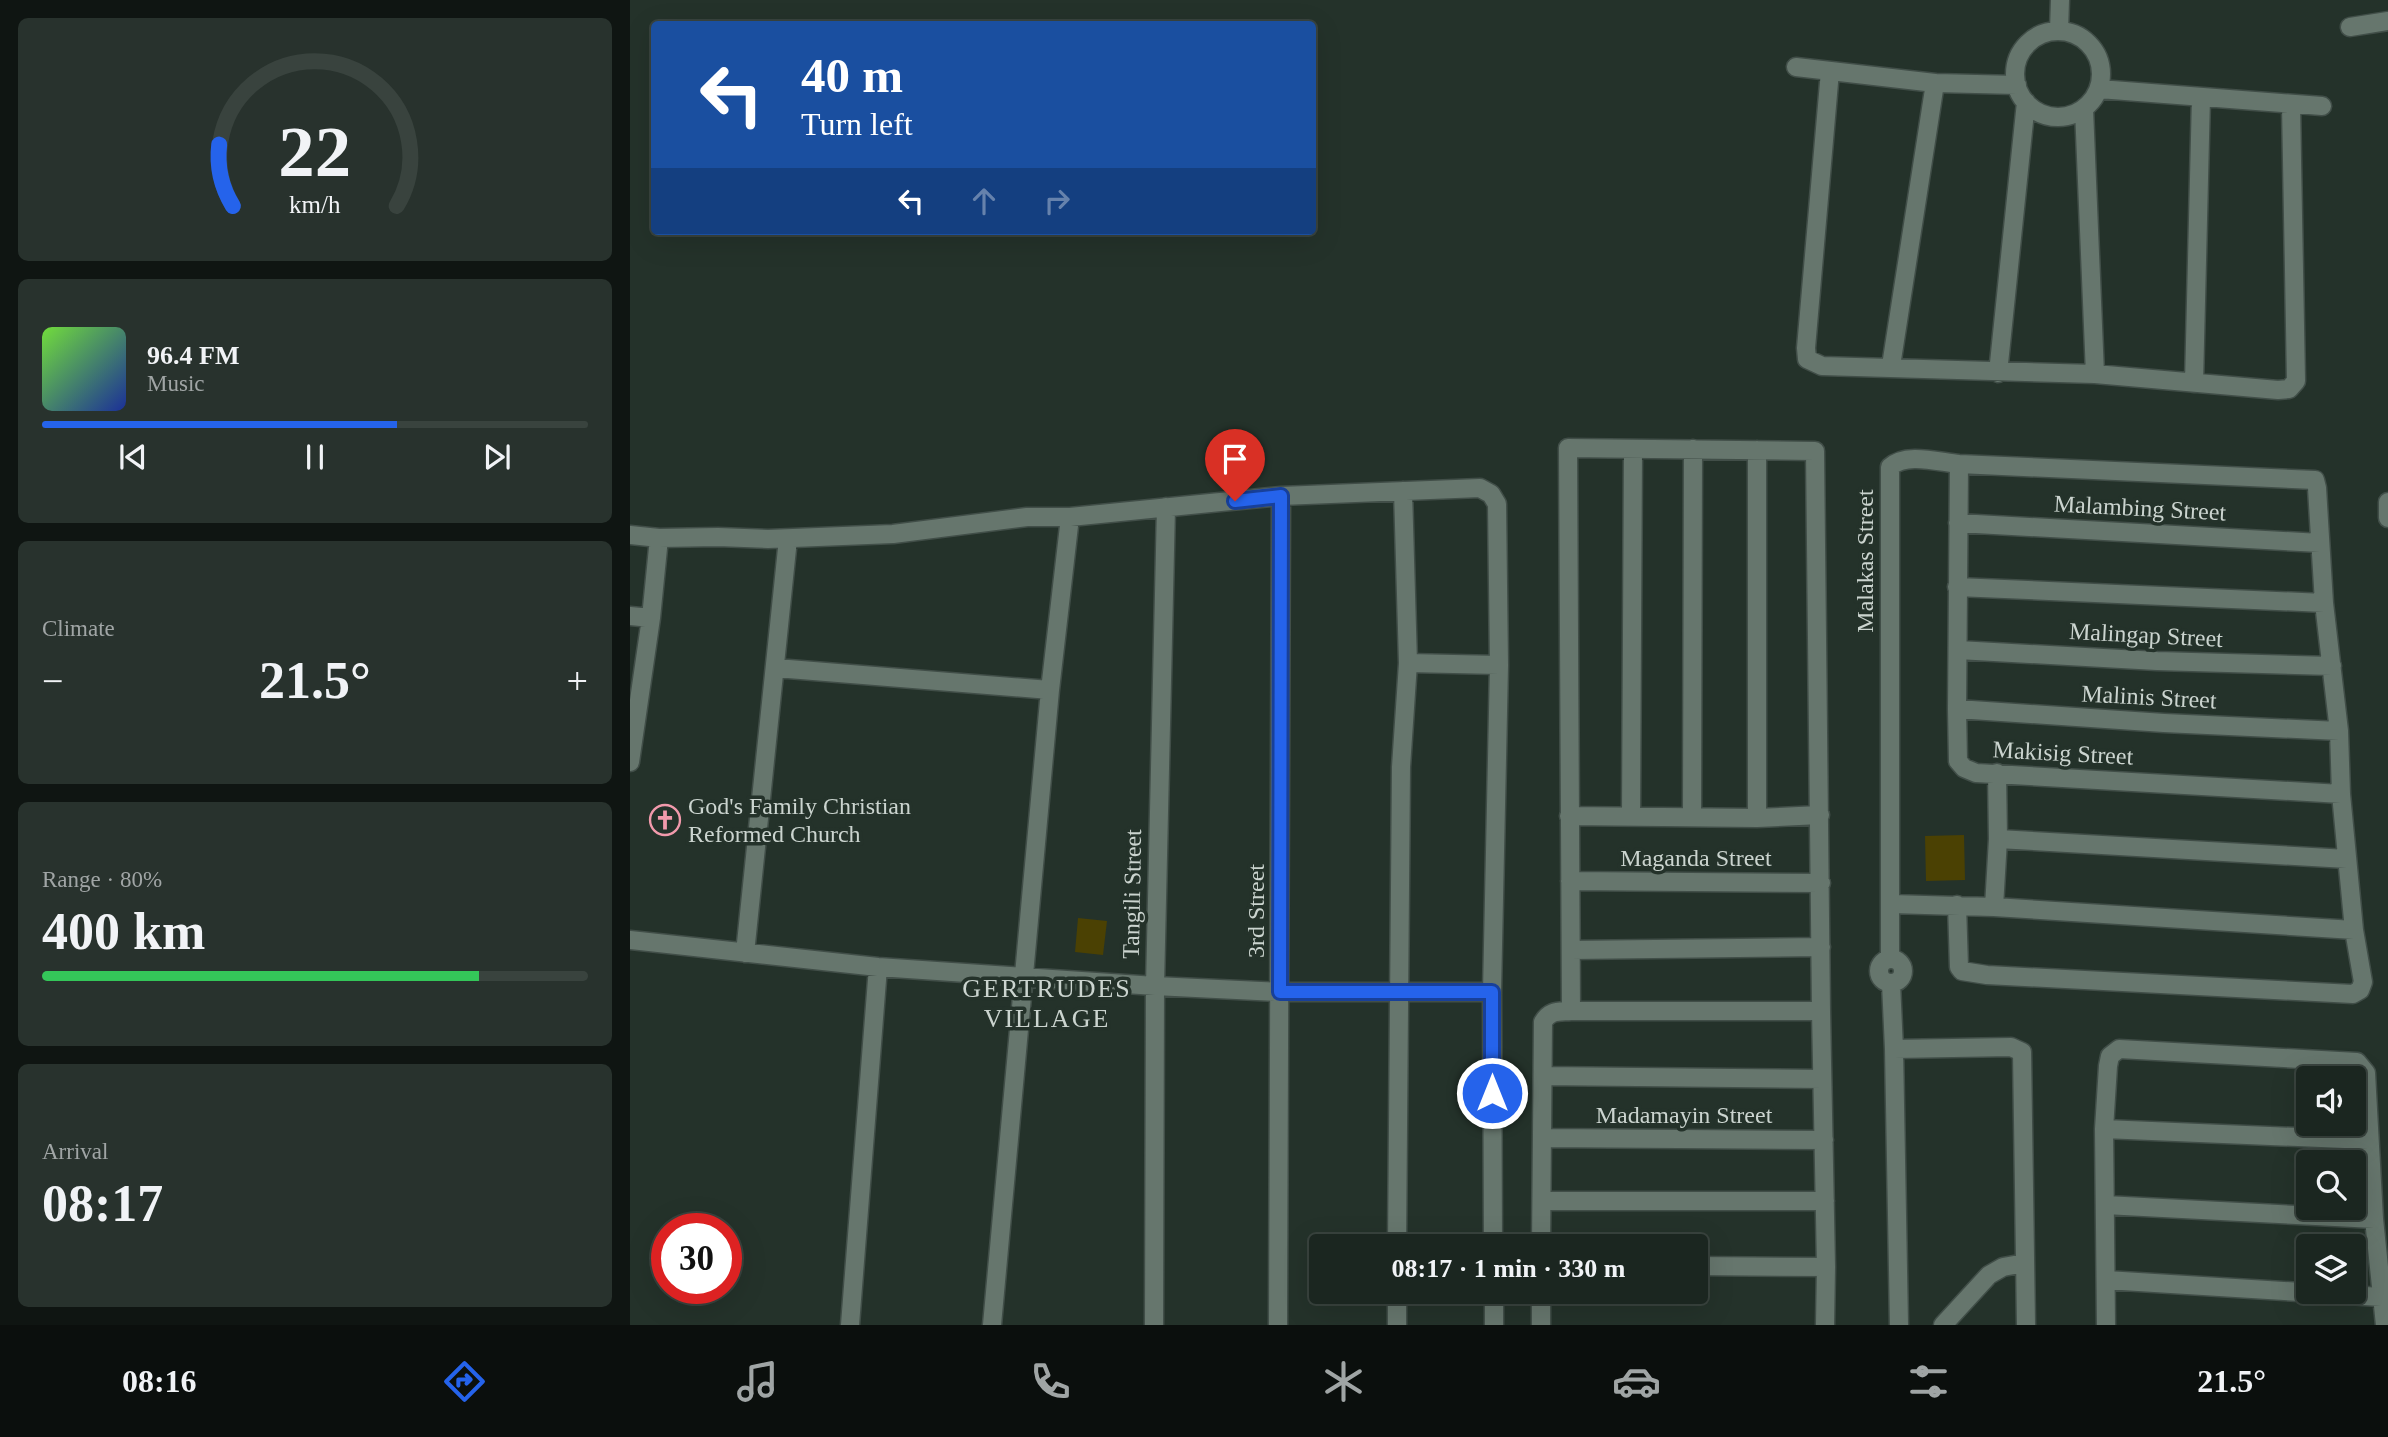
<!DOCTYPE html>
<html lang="en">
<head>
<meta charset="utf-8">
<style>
  body { margin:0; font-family:Georgia,serif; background:#28322d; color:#f1f3f6; height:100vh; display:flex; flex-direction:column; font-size:26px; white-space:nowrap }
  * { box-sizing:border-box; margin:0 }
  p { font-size:23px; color:#a0a5a5 }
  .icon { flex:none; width:38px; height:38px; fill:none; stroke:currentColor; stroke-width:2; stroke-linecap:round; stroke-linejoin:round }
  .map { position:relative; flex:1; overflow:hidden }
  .drawer { display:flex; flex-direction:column; gap:18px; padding:18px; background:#0f1512; width:630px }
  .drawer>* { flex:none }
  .banner { position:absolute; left:21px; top:21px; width:665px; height:214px; border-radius:7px; box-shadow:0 7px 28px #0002,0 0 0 2px #39433e; background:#1a4fa0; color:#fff; overflow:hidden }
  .controls { position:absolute; left:1666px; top:1066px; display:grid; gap:14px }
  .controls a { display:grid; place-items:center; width:70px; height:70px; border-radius:7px; background:#1b2620; box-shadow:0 7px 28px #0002,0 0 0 2px #39433e; font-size:35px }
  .speed { position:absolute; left:21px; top:1213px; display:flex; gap:14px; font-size:35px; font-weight:700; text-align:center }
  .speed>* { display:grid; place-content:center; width:91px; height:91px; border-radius:50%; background:#1b2620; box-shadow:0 7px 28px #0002,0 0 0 2px #39433e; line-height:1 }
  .speed .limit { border:10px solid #d22; background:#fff; color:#111 }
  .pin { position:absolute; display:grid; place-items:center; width:60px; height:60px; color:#fff; margin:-72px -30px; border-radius:50% 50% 50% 0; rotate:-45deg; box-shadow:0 0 7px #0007 }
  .pin .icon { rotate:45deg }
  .me { position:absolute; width:77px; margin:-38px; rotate:0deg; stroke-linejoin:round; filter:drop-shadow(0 0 5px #0008) }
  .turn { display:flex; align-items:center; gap:24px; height:147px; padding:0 35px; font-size:32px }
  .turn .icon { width:91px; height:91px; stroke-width:2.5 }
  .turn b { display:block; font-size:49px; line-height:60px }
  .lanes { display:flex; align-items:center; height:66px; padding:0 35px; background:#0003; justify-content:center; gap:35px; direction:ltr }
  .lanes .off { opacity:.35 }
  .big { font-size:52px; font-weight:800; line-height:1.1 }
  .drawer .tile { flex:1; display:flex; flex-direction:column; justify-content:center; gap:10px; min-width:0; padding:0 24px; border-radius:10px; background:#28322d }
  .drawer .dial { align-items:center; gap:0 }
  .dial svg { height:182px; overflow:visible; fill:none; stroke:#39433e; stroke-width:7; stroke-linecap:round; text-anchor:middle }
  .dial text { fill:#f1f3f6; stroke:none }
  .song { display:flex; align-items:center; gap:21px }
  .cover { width:84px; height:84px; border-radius:10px; background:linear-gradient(135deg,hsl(100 70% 55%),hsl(230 70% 35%)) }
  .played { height:7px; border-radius:4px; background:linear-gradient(90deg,#2563eb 65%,#39433e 65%) }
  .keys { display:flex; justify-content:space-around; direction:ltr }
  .heat { display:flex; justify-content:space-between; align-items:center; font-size:38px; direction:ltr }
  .charge { height:10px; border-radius:5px; background:linear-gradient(90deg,#34c759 80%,#39433e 0) }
  .trip { position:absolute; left:679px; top:1234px; width:399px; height:70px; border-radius:7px; background:#1b2620; box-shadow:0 7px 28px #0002,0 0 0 2px #39433e; font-weight:800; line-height:70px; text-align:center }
  .dock { display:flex; height:112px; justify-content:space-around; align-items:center; background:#0b0f0d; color:#a0a5a5 }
  .dock .icon { width:49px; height:49px }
  .dock .current { color:#2563eb }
  .dock b { font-size:32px; color:#f1f3f6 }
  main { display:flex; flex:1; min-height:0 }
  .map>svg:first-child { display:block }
</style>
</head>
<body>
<main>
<section class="drawer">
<div class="tile dial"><svg viewBox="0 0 100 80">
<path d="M14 69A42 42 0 1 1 86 69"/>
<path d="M14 69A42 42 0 0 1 8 42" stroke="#2563eb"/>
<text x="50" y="56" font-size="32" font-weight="700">22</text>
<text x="50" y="72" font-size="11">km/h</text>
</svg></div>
<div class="tile">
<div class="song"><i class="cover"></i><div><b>96.4 FM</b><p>Music</p></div></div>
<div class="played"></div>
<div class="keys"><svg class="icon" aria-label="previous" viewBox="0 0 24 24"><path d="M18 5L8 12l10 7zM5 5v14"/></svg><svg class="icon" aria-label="pause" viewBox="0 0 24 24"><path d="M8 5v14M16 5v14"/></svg><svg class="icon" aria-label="next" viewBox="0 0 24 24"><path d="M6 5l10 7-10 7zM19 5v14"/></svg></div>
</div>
<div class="tile"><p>Climate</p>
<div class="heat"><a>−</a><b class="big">21.5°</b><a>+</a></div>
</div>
<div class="tile"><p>Range · 80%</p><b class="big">400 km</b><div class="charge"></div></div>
<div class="tile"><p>Arrival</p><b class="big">08:17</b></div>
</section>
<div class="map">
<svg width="1758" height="1325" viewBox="0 0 1758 1325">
  <rect width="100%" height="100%" fill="#24322a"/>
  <path fill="#4b4103" d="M1334,835L1335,880L1296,881L1295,836Z
    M448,918L477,921L473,955L445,952Z"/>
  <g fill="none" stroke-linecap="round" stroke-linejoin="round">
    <g stroke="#414e48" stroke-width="21">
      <path id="minor" d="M1720,27L1758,21
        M1429,31L1430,0
        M1385 74a43 43 0 1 1 86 0a43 43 0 1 1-86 0Z
        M1166,67L1305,83L1387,85
        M1200,71L1176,348L1177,359L1192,366L1465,374L1648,390L1659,389L1666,381L1661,105
        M1469,89L1692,106
        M1454,109L1465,374
        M1261,366L1305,83
        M1368,373L1396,102
        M1564,383L1571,97
        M1329,464L1327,709L1328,761L1334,768L1346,773L1711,794
        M1758,502V518
        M1328,523L1690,543
        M0,535L29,538L88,537L138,539L263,534L397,517H440L651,496L850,488L861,494L867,504L869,665L862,992L863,1246
        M1327,587L1694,603
        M0,616L21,618
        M1328,650L1527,661L1702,666
        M778,663L869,665
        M146,668L420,690
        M1327,709L1534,723L1709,731
        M0,762L21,618L29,538
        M939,816L1127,818L1190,815
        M1001,816L1003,449
        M1062,816L1063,449
        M1127,818V450
        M1368,839L1717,859
        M940,881L1191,883
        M1261,904L1364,907L1724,930
        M1364,907L1368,839L1367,773
        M0,940L248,967L525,986L650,992H862
        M941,950L1191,947
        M115,953L158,539
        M1260,958V467C1276,452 1308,462 1329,464L1685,480L1687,488L1694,603L1709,731L1711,794L1724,930L1733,982L1730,990L1723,994L1357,975L1332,971L1329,967L1327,905
        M1249 971a12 12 0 1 1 24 0a12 12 0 1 1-24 0Z
        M1261,983L1264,1049L1269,1325
        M941,1011L938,448L1185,451L1191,1011L1196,1267L1195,1325
        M1264,1049L1381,1047L1392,1052L1396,1325
        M913,1076L1192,1079
        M1474,1129L1738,1140
        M913,1138L1194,1140
        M912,1201H1195
        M1475,1205L1744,1219
        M767,1246L771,767L778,663L773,491
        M911,1246L913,1022C920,1010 928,1012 941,1011H1191
        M1066,1266L1196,1267
        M1476,1280L1751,1297
        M864,1292V1325
        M911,1292V1325
        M220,1325L248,967
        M362,1325L420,690L440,517
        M524,1325L525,986L536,507
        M648,1325L651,496
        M767,1325V1292
        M1313,1325L1359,1275L1373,1267L1395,1263
        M1476,1325L1474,1129L1478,1066L1480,1056L1489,1049L1727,1062L1736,1073L1744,1219L1755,1325"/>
    </g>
    <use href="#minor" stroke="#66766d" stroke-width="18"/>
  </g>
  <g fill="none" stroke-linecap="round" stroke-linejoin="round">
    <g stroke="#184099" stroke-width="18">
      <path id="route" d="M605,501L651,496L650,992H862V1093"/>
    </g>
    <use href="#route" stroke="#2563eb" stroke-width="12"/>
  </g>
  <defs>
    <g id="church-ring" transform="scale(1.575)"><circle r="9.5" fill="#24322a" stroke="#f29aac" stroke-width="1.5"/><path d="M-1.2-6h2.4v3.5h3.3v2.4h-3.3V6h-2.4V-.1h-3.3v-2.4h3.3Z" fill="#f29aac"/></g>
  </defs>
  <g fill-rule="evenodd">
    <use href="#church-ring" x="35" y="820"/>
  </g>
  <g text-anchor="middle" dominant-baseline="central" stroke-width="7" stroke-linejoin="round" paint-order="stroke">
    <g font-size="24" fill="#cbd4cf" stroke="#24322a">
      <text transform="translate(1510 508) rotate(3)">Malambing Street</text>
      <text transform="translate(1235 561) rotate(-90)">Malakas Street</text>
      <text transform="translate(1516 635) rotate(3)">Malingap Street</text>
      <text transform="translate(1519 697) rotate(3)">Malinis Street</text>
      <text transform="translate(1433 753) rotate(3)">Makisig Street</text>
      <text x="1066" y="858">Maganda Street</text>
      <text transform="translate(502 894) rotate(-89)">Tangili Street</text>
      <text transform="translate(626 911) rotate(-90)">3rd Street</text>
      <text x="1054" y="1115">Madamayin Street</text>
    </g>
    <g font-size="24" fill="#cbd4cf" stroke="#24322a" text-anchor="start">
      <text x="58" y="806">God's Family Christian<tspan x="58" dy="28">Reformed Church</tspan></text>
    </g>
    <g font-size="26" letter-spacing="2" fill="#cbd4cf" stroke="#24322a">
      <text x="417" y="988">GERTRUDES<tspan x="417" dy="30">VILLAGE</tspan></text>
    </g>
  </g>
</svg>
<div class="controls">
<a><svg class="icon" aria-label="sound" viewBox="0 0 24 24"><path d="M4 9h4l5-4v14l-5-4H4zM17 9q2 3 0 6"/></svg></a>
<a><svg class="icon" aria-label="search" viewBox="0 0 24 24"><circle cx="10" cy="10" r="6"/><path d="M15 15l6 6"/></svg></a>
<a><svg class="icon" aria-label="layers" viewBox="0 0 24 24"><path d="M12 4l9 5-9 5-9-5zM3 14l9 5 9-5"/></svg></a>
</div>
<div class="speed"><div class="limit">30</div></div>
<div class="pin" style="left:605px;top:501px;background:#d93025"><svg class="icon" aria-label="arrive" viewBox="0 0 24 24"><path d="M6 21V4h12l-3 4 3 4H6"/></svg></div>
<svg class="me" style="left:862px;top:1093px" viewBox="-20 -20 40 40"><circle r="17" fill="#2563eb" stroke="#fff" stroke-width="3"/><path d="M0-11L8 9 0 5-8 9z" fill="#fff"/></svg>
<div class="trip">08:17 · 1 min · 330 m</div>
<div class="banner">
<div class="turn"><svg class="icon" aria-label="left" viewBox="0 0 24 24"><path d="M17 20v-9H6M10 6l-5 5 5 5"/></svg><div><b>40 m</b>Turn left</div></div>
<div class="lanes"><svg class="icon" aria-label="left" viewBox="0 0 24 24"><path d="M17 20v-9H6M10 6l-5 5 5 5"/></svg><svg class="icon off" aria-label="ahead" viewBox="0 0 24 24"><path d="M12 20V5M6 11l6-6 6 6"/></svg><svg class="icon off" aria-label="right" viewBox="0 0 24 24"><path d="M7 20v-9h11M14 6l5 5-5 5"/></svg></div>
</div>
</div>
</main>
<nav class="dock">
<b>08:16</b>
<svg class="icon current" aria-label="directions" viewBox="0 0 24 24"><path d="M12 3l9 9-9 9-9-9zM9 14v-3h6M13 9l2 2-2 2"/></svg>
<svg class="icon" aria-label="music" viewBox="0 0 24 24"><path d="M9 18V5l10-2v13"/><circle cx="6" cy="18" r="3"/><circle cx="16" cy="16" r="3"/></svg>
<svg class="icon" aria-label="phone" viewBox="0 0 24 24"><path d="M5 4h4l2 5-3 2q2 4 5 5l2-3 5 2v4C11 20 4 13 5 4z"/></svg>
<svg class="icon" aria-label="climate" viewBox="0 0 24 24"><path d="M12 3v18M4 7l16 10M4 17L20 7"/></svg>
<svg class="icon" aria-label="car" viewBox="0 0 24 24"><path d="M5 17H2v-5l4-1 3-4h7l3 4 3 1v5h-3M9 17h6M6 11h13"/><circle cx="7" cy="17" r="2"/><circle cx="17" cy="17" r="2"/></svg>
<svg class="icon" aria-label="filters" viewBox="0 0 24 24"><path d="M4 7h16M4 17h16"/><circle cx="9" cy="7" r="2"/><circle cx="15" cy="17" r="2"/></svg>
<b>21.5°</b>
</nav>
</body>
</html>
